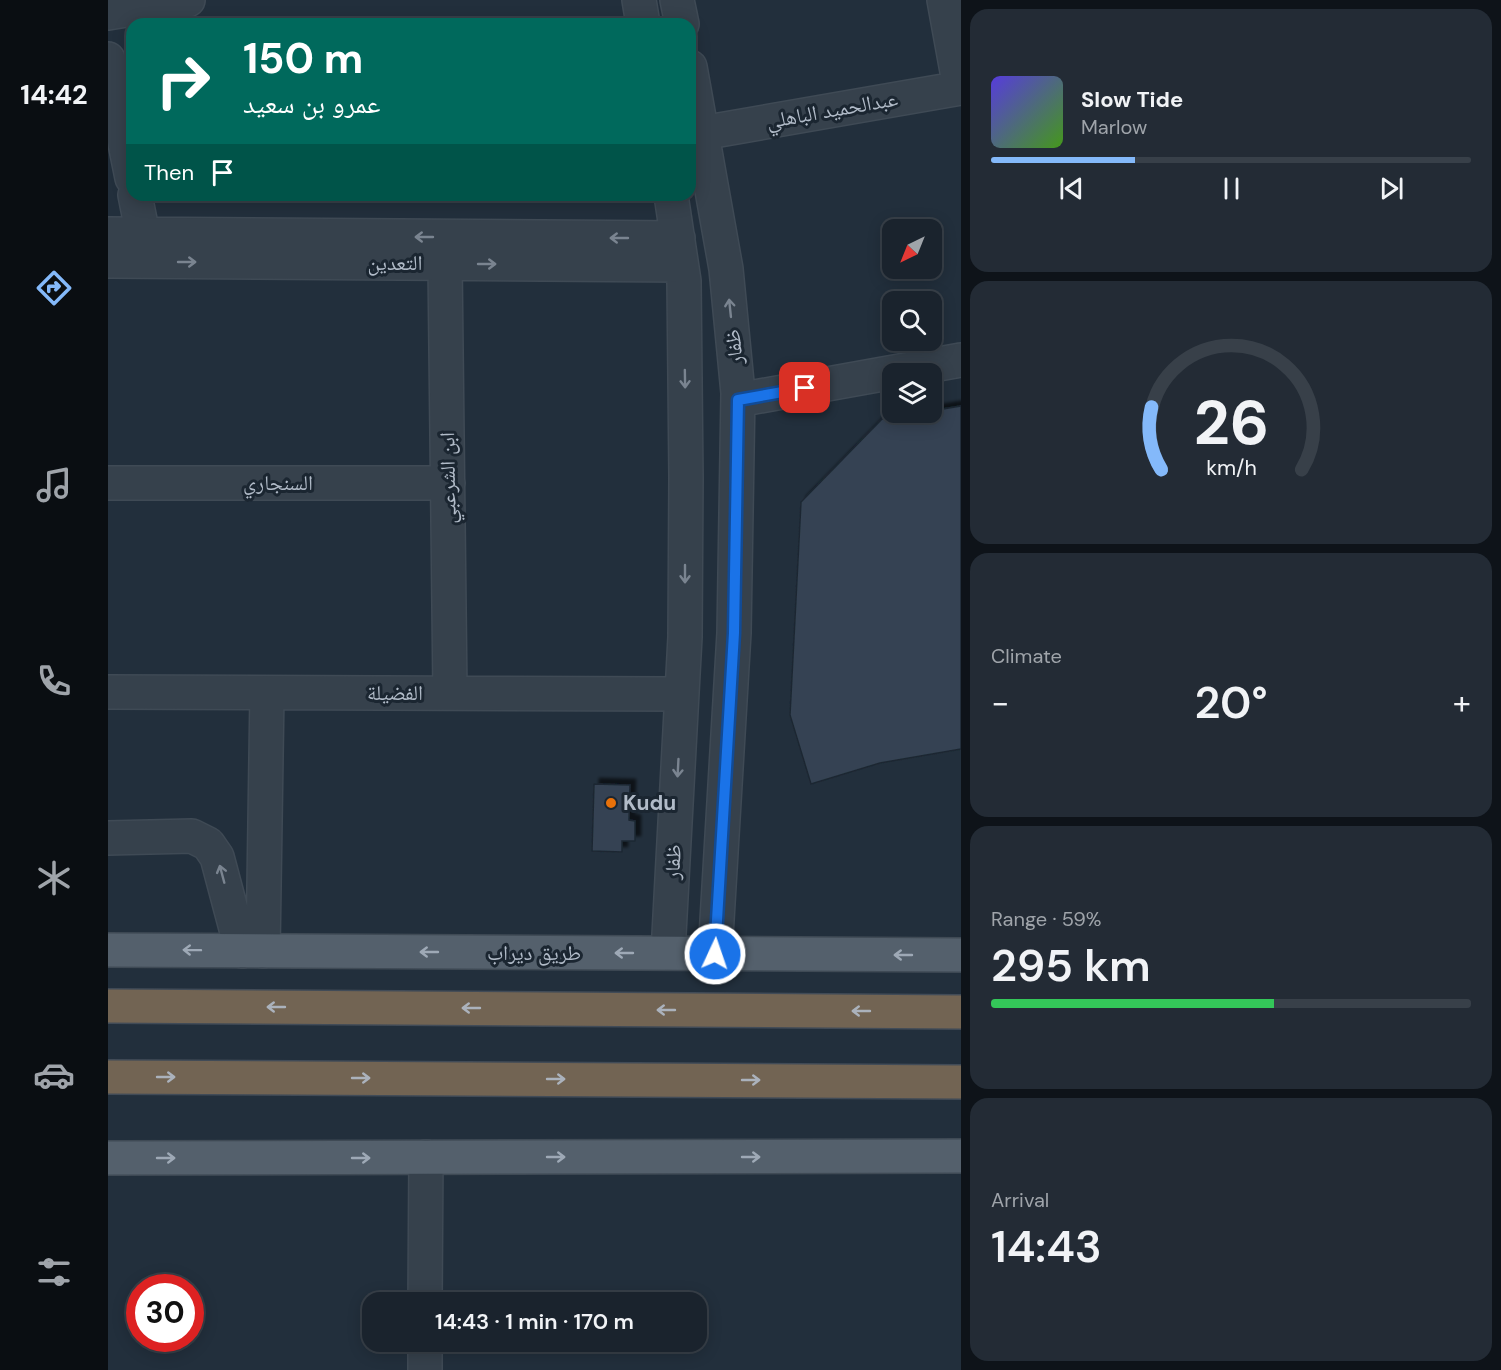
<!DOCTYPE html>
<html lang="en">
<head>
<meta charset="utf-8">
<style>
  body { margin:0; font-family:"DM Sans","Noto Naskh Arabic",sans-serif; background:#232b35; color:#f1f3f6; height:100vh; display:flex; flex-direction:column; font-size:22px; white-space:nowrap }
  * { box-sizing:border-box; margin:0 }
  p { font-size:20px; color:#9fa4aa }
  .icon { flex:none; width:33px; height:33px; fill:none; stroke:currentColor; stroke-width:2; stroke-linecap:round; stroke-linejoin:round }
  .map { position:relative; flex:1; overflow:hidden }
  .drawer { display:flex; flex-direction:column; gap:9px; padding:9px; background:#0e1319; width:540px }
  .drawer>* { flex:none }
  .guide { position:absolute; left:18px; top:18px; width:570px; height:183px; border-radius:18px; box-shadow:0 3px 15px #0003,0 0 0 2px #384049; background:#00695c; color:#fff; overflow:hidden }
  .needle { width:39px; rotate:223deg }
  .tools { position:absolute; left:774px; top:219px; display:grid; gap:12px }
  .tools a { display:grid; place-items:center; width:60px; height:60px; border-radius:12px; background:#1a232d; box-shadow:0 3px 15px #0003,0 0 0 2px #384049; font-size:30px }
  .speed { position:absolute; left:18px; top:1274px; display:flex; gap:12px; font-size:30px; font-weight:700; text-align:center }
  .speed>* { display:grid; place-content:center; width:78px; height:78px; border-radius:50%; background:#1a232d; box-shadow:0 3px 15px #0003,0 0 0 2px #384049; line-height:1 }
  .speed .limit { border:9px solid #d22; background:#fff; color:#111 }
  .pin { position:absolute; display:grid; place-items:center; width:51px; height:51px; color:#fff; margin:-26px; border-radius:12px; box-shadow:0 3px 9px #0006 }
  .me { position:absolute; width:66px; margin:-33px; rotate:3deg; stroke-linejoin:round; filter:drop-shadow(0 0 4px #0008) }
  .turn { display:flex; align-items:center; gap:21px; height:126px; padding:0 18px; font-size:27px }
  .turn .icon { width:78px; height:78px; stroke-width:2.5 }
  .turn b { display:block; font-size:42px; line-height:51px }
  .then { display:flex; align-items:center; height:57px; padding:0 18px; background:#0003; gap:12px; font-size:22px }
  .big { font-size:45px; font-weight:600; line-height:1.1 }
  .drawer .widget { flex:1; display:flex; flex-direction:column; justify-content:center; gap:9px; min-width:0; padding:0 21px; border-radius:18px; background:#232b35 }
  .drawer .dial { align-items:center; gap:0 }
  .dial svg { height:156px; overflow:visible; fill:none; stroke:#384049; stroke-width:7; stroke-linecap:round; text-anchor:middle }
  .dial text { fill:#f1f3f6; stroke:none }
  .song { display:flex; align-items:center; gap:18px }
  .cover { width:72px; height:72px; border-radius:9px; background:linear-gradient(135deg,hsl(250 70% 55%),hsl(100 70% 35%)) }
  .played { height:6px; border-radius:3px; background:linear-gradient(90deg,#84b9fa 30%,#384049 30%) }
  .keys { display:flex; justify-content:space-around; direction:ltr }
  .heat { display:flex; justify-content:space-between; align-items:center; font-size:33px; direction:ltr }
  .charge { height:9px; border-radius:4px; background:linear-gradient(90deg,#34c759 59%,#384049 0) }
  .trip { position:absolute; left:254px; top:1292px; width:345px; height:60px; border-radius:18px; background:#1a232d; box-shadow:0 3px 15px #0003,0 0 0 2px #384049; font-weight:600; line-height:60px; text-align:center }
  main { display:flex; flex:1; min-height:0 }
  .menu { display:flex; flex-direction:column; width:108px; justify-content:space-around; align-items:center; background:#0a0e12; color:#9fa4aa }
  .menu .icon { width:42px; height:42px }
  .menu .current { color:#84b9fa }
  .menu b { font-size:27px; color:#f1f3f6 }
  .map>svg:first-child { display:block }
</style>
</head>
<body>
<main>
<nav class="menu">
<b>14:42</b>
<svg class="icon current" aria-label="directions" viewBox="0 0 24 24"><path d="M12 3l9 9-9 9-9-9zM9 14v-3h6M13 9l2 2-2 2"/></svg>
<svg class="icon" aria-label="music" viewBox="0 0 24 24"><path d="M9 18V5l10-2v13"/><circle cx="6" cy="18" r="3"/><circle cx="16" cy="16" r="3"/></svg>
<svg class="icon" aria-label="phone" viewBox="0 0 24 24"><path d="M5 4h4l2 5-3 2q2 4 5 5l2-3 5 2v4C11 20 4 13 5 4z"/></svg>
<svg class="icon" aria-label="climate" viewBox="0 0 24 24"><path d="M12 3v18M4 7l16 10M4 17L20 7"/></svg>
<svg class="icon" aria-label="car" viewBox="0 0 24 24"><path d="M5 17H2v-5l4-1 3-4h7l3 4 3 1v5h-3M9 17h6M6 11h13"/><circle cx="7" cy="17" r="2"/><circle cx="17" cy="17" r="2"/></svg>
<svg class="icon" aria-label="filters" viewBox="0 0 24 24"><path d="M4 7h16M4 17h16"/><circle cx="9" cy="7" r="2"/><circle cx="15" cy="17" r="2"/></svg>
</nav>
<div class="map">
<svg width="853" height="1370" viewBox="0 0 853 1370">
  <defs>
    <filter id="shadow"><feDropShadow dx="5.5" dy="-5.5" stdDeviation="1.5" flood-color="#0009"/></filter>
  </defs>
  <rect width="100%" height="100%" fill="#222f3c"/>
  <path fill="#344352" stroke="#1d2833" stroke-width="1.5" filter="url(#shadow)" d="M853,406V749L772,763L703,784L682,715L693,502L774,419Z
    M486,784L522,785L521,820L527,821V841H514V852L484,851Z"/>
  <g fill="none" stroke-linecap="round" stroke-linejoin="round">
    <g stroke="#3f4a55" stroke-width="36">
      <path id="minor" d="M531,0L535,24
        M569,0L574,24
        M836,0L852,88
        M0,13L80,0
        M0,59L24,178
        M582,67L618,269L630,393L626,633L607,954
        M594,133L853,88
        M27,195L39,255
        M0,234L570,238
        M0,261L573,265
        M337,263L342,693
        M630,400L853,360
        M0,483H340
        M0,692L573,694
        M0,838L84,836L100,844L109,857L134,951
        M155,951L159,693
        M560,953L577,637L578,478L576,281L563,195
        M317,1302L318,1157
        M317,1370V1341"/>
    </g>
    <g stroke="#3f4a55" stroke-width="36">
      <path id="major" d="M0,950L853,955
        M0,1158L853,1156"/>
    </g>
    <g stroke="#414b57" stroke-width="36">
      <path id="highway" d="M0,1006L853,1012
        M0,1077L853,1082"/>
    </g>
    <use href="#minor" stroke="#36414c" stroke-width="33"/>
    <use href="#major" stroke="#54606c" stroke-width="33"/>
    <use href="#highway" stroke="#726453" stroke-width="33"/>
  </g>
  <defs><path id="oneway-shaft" d="M-6 0H5M1.5-3L5.5 0L1.5 3" fill="none" stroke-width="1.6" stroke-linecap="round" stroke-linejoin="round" transform="scale(1.5)"/></defs>
  <g stroke="#7a8490">
    <use href="#oneway-shaft" transform="translate(316 237) rotate(-180)"/>
    <use href="#oneway-shaft" transform="translate(511 238) rotate(-180)"/>
    <use href="#oneway-shaft" transform="translate(79 262)"/>
    <use href="#oneway-shaft" transform="translate(379 264)"/>
    <use href="#oneway-shaft" transform="translate(622 308) rotate(-96)"/>
    <use href="#oneway-shaft" transform="translate(577 379) rotate(89)"/>
    <use href="#oneway-shaft" transform="translate(577 574) rotate(90)"/>
    <use href="#oneway-shaft" transform="translate(570 768) rotate(93)"/>
    <use href="#oneway-shaft" transform="translate(114 874) rotate(-105)"/>
  </g>
  <g stroke="#9ea9b6">
    <use href="#oneway-shaft" transform="translate(84 950) rotate(-179)"/>
    <use href="#oneway-shaft" transform="translate(321 952) rotate(-180)"/>
    <use href="#oneway-shaft" transform="translate(516 953) rotate(-180)"/>
    <use href="#oneway-shaft" transform="translate(795 955) rotate(-180)"/>
    <use href="#oneway-shaft" transform="translate(448 1157)"/>
    <use href="#oneway-shaft" transform="translate(643 1157)"/>
    <use href="#oneway-shaft" transform="translate(58 1158)"/>
    <use href="#oneway-shaft" transform="translate(253 1158)"/>
  </g>
  <g stroke="#abb2bc">
    <use href="#oneway-shaft" transform="translate(168 1007) rotate(-180)"/>
    <use href="#oneway-shaft" transform="translate(363 1008) rotate(-180)"/>
    <use href="#oneway-shaft" transform="translate(558 1010) rotate(-180)"/>
    <use href="#oneway-shaft" transform="translate(753 1011) rotate(-180)"/>
    <use href="#oneway-shaft" transform="translate(58 1077)"/>
    <use href="#oneway-shaft" transform="translate(253 1078)"/>
    <use href="#oneway-shaft" transform="translate(448 1079)"/>
    <use href="#oneway-shaft" transform="translate(643 1080)"/>
  </g>
  <g fill="none" stroke-linecap="round" stroke-linejoin="round">
    <g stroke="#114b97" stroke-width="15">
      <path id="route" d="M607,954L626,633L630,400L697,388"/>
    </g>
    <use href="#route" stroke="#1a73e8" stroke-width="10"/>
  </g>
  <circle fill="#e8710a" stroke="#1b2631" stroke-width="2" cx="503" cy="803" r="6"/>
  <g text-anchor="middle" dominant-baseline="central" stroke-width="6" stroke-linejoin="round" paint-order="stroke">
    <g font-size="21" fill="#b1bbc8" stroke="#1b2631">
      <text transform="translate(724 110) rotate(-10)">عبدالحميد الباهلي</text>
      <text x="287" y="263">التعدين</text>
      <text transform="translate(626 347) rotate(-96)">ظفار</text>
      <text transform="translate(340 478) rotate(-91)">ابن الشرعبي</text>
      <text x="170" y="483">السنجاري</text>
      <text x="287" y="693">الفضيلة</text>
      <text transform="translate(565 862) rotate(-87)">ظفار</text>
      <text x="426" y="953">طريق ديراب</text>
    </g>
    <g font-size="21" font-weight="bold" fill="#b1bbc8" stroke="#1b2631" text-anchor="start">
      <text x="515" y="803">Kudu</text>
    </g>
  </g>
</svg>
<div class="tools">
<a><svg class="needle" viewBox="-14 -14 28 28"><path d="M0-13l5 13h-10z" fill="#e53935"/><path d="M0 13l5-13h-10z" fill="#9fa4aa"/></svg></a>
<a><svg class="icon" aria-label="search" viewBox="0 0 24 24"><circle cx="10" cy="10" r="6"/><path d="M15 15l6 6"/></svg></a>
<a><svg class="icon" aria-label="layers" viewBox="0 0 24 24"><path d="M12 4l9 5-9 5-9-5zM3 14l9 5 9-5"/></svg></a>
</div>
<div class="speed"><div class="limit">30</div></div>
<div class="pin" style="left:697px;top:388px;background:#d93025"><svg class="icon" aria-label="arrive" viewBox="0 0 24 24"><path d="M6 21V4h12l-3 4 3 4H6"/></svg></div>
<svg class="me" style="left:607px;top:954px" viewBox="-20 -20 40 40"><circle r="17" fill="#1a73e8" stroke="#fff" stroke-width="3"/><path d="M0-11L8 9 0 5-8 9z" fill="#fff"/></svg>
<div class="trip">14:43 · 1 min · 170 m</div>
<div class="guide">
<div class="turn"><svg class="icon" aria-label="right" viewBox="0 0 24 24"><path d="M7 20v-9h11M14 6l5 5-5 5"/></svg><div><b>150 m</b>عمرو بن سعيد</div></div>
<div class="then">Then<svg class="icon" aria-label="arrive" viewBox="0 0 24 24"><path d="M6 21V4h12l-3 4 3 4H6"/></svg></div>
</div>
</div>
<section class="drawer">
<div class="widget">
<div class="song"><i class="cover"></i><div><b>Slow Tide</b><p>Marlow</p></div></div>
<div class="played"></div>
<div class="keys"><svg class="icon" aria-label="previous" viewBox="0 0 24 24"><path d="M18 5L8 12l10 7zM5 5v14"/></svg><svg class="icon" aria-label="pause" viewBox="0 0 24 24"><path d="M8 5v14M16 5v14"/></svg><svg class="icon" aria-label="next" viewBox="0 0 24 24"><path d="M6 5l10 7-10 7zM19 5v14"/></svg></div>
</div>
<div class="widget dial"><svg viewBox="0 0 100 80">
<path d="M14 69A42 42 0 1 1 86 69"/>
<path d="M14 69A42 42 0 0 1 9 37" stroke="#84b9fa"/>
<text x="50" y="56" font-size="32" font-weight="700">26</text>
<text x="50" y="72" font-size="11">km/h</text>
</svg></div>
<div class="widget"><p>Climate</p>
<div class="heat"><a>−</a><b class="big">20°</b><a>+</a></div>
</div>
<div class="widget"><p>Range · 59%</p><b class="big">295 km</b><div class="charge"></div></div>
<div class="widget"><p>Arrival</p><b class="big">14:43</b></div>
</section>
</main>
</body>
</html>
